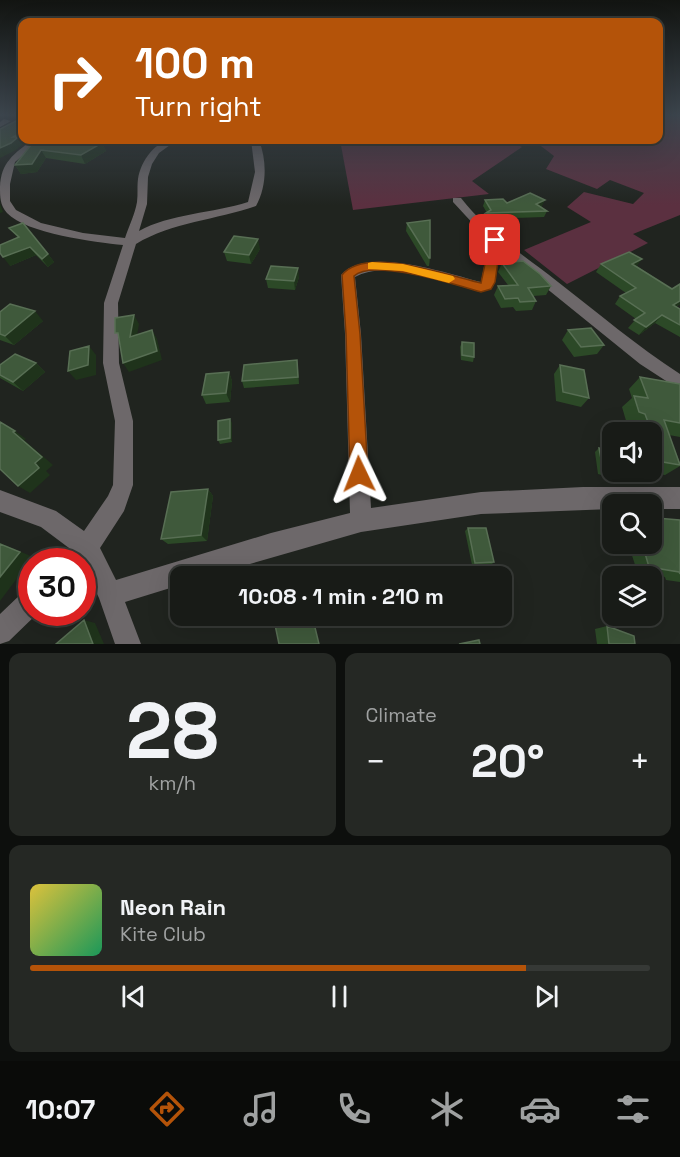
<!DOCTYPE html>
<html lang="en">
<head>
<meta charset="utf-8">
<style>
  body { margin:0; font-family:"Space Grotesk",sans-serif; background:#252824; color:#f1f3f6; height:100vh; display:flex; flex-direction:column; font-size:22px; white-space:nowrap }
  * { box-sizing:border-box; margin:0 }
  p { font-size:20px; color:#9fa1a1 }
  .icon { flex:none; width:33px; height:33px; fill:none; stroke:currentColor; stroke-width:2; stroke-linecap:round; stroke-linejoin:round }
  .map { position:relative; height:644px; overflow:hidden }
  .sheet { display:flex; flex-direction:column; gap:9px; padding:9px; background:#0d0f0d; flex:1 }
  .sheet>* { flex:none }
  .guide { position:absolute; left:18px; top:18px; width:645px; height:126px; border-radius:12px; box-shadow:0 6px 24px #0002,0 0 0 2px #363936; background:#b45309; color:#fff; overflow:hidden }
  .tools { position:absolute; left:602px; top:422px; display:grid; gap:12px }
  .tools a { display:grid; place-items:center; width:60px; height:60px; border-radius:12px; background:#181b17; box-shadow:0 6px 24px #0002,0 0 0 2px #363936; font-size:30px }
  .speed { position:absolute; left:18px; top:548px; display:flex; gap:12px; font-size:30px; font-weight:700; text-align:center }
  .speed>* { display:grid; place-content:center; width:78px; height:78px; border-radius:50%; background:#181b17; box-shadow:0 6px 24px #0002,0 0 0 2px #363936; line-height:1 }
  .speed .limit { border:9px solid #d22; background:#fff; color:#111 }
  .pin { position:absolute; display:grid; place-items:center; width:51px; height:51px; color:#fff; margin:-26px; border-radius:12px; box-shadow:0 3px 9px #0006 }
  .me { position:absolute; width:66px; margin:-33px; rotate:358deg; stroke-linejoin:round; filter:drop-shadow(0 0 4px #0008) }
  .turn { display:flex; align-items:center; gap:21px; height:126px; padding:0 18px; font-size:27px }
  .turn .icon { width:78px; height:78px; stroke-width:2.5 }
  .turn b { display:block; font-size:42px; line-height:51px }
  .big { font-size:45px; font-weight:800; line-height:1.1 }
  .sheet .tile { flex:1; display:flex; flex-direction:column; justify-content:center; gap:9px; min-width:0; padding:0 21px; border-radius:12px; background:#252824 }
  .sheet .dial { align-items:center; gap:0 }
  .dial b { font-size:78px; line-height:1 }
  .song { display:flex; align-items:center; gap:18px }
  .cover { width:72px; height:72px; border-radius:9px; background:linear-gradient(135deg,hsl(50 70% 55%),hsl(150 70% 35%)) }
  .played { height:6px; border-radius:3px; background:linear-gradient(90deg,#b45309 80%,#363936 80%) }
  .keys { display:flex; justify-content:space-around; direction:ltr }
  .heat { display:flex; justify-content:space-between; align-items:center; font-size:33px; direction:ltr }
  .sheet .tiles { flex:1; display:grid; gap:9px; grid-template-columns:1fr 1fr }
  .tile:last-child { grid-column:span 2 }
  .trip { position:absolute; left:170px; top:566px; width:342px; height:60px; border-radius:12px; background:#181b17; box-shadow:0 6px 24px #0002,0 0 0 2px #363936; font-weight:800; line-height:60px; text-align:center }
  .dock { display:flex; height:96px; justify-content:space-around; align-items:center; background:#0a0b09; color:#9fa1a1 }
  .dock .icon { width:42px; height:42px }
  .dock .on { color:#b45309 }
  .dock b { font-size:27px; color:#f1f3f6 }
  .map>svg:first-child { display:block }
</style>
</head>
<body>
<div class="map">
<svg width="680" height="644" viewBox="0 0 680 644">
  <rect width="100%" height="100%" fill="#20241f"/>
  <path fill="#5b3040" d="M659,115H680V215L633,234L648,243L567,284L524,250L591,222L567,207L584,192L633,204L644,193L610,180L597,189L546,169L554,156L533,140H658Z
    M340,140H508L522,147L472,181L489,194L353,210Z"/>
  <g fill="none" stroke-linecap="round" stroke-linejoin="round">
    <path fill="#6d686a" fill-rule="evenodd" d="M4,119L11,121L0,127V122Z
      M32,140H41L15,162L10,184V201L16,210L41,223L83,233L125,238C129,226 135,214 137,202C138,194 137,186 138,179C141,160 157,138 177,140L159,153L152,164L148,177L147,204L139,231C169,214 214,213 248,202L255,172L251,140H259C267,161 267,186 256,206C216,220 172,222 136,244L118,303L119,363L133,421V485L124,511L100,548L116,580L271,533L350,513L345,334L341,275C366,245 449,274 481,282L489,241L453,202V198H461C488,233 524,255 558,282C598,313 637,346 680,374V390L640,364L499,250L495,282L491,289L481,292C448,283 386,259 355,277L361,334L371,508L481,492L583,487H680V509H651V504H612V509L481,514L361,532L208,576H180V585L125,602L141,644H115L99,598L84,567L82,568V561H61L69,548L41,527L0,512V490L56,511L84,531L108,496L113,485L115,421L103,363L104,303L123,245C95,242 27,234 7,213C0,205 0,197 0,187C1,162 14,154 32,140Z
      M32,589V612H39L9,641L0,644V614L23,592Z"/>
  </g>
  <path fill="#2c4927" d="M35,140H81L102,143L106,151L85,164L46,158L37,172L21,174L15,165Z
    M485,200L507,203L542,206L541,207L547,211L544,217L484,219L487,213L483,206Z
    M407,223L430,258L429,266H427L406,231Z
    M9,228L48,254L54,262L48,267L36,255L10,266L18,238Z
    M260,249L251,264L227,261L224,252Z
    M502,263L551,286L546,295L533,296L536,301L532,310L516,311L513,307L501,308L494,295L498,286L508,285L498,272Z
    M601,264L637,266L672,289L680,284V304L676,307L680,309V337L655,323L639,335L628,328L636,319L615,304L620,296L626,293L596,272Z
    M299,277L295,290L268,288L266,279Z
    M0,312L43,321L14,345L0,340Z
    M568,330L604,345L597,354L574,357L562,340Z
    M462,342L474,357L473,362L461,360L460,347Z
    M36,363L45,372L23,391L0,378V365Z
    M560,365L589,398L581,407L556,401L554,374Z
    M298,367L299,384L244,388L242,381Z
    M229,372L232,381L230,402L206,404L202,395Z
    M640,377L680,384V437L669,435L680,463V466L665,475L648,472L647,471H651V432H635L633,425L627,424L622,407L632,398L629,389Z
    M232,423V442L220,444L218,440Z
    M599,448L624,475L619,479L598,474L595,452Z
    M208,489L213,496L207,541L168,544L161,539Z
    M656,518L680,520V582L666,580L665,577L637,571L628,543H651V520Z
    M468,528L494,562L491,565H472L465,531Z
    M607,626L635,644H597L595,629Z"/>
  <path fill="#1f331b" d="M22,132V140H26L21,142L23,144L16,150L0,158V148L13,137Z
    M102,143L106,151L85,164L81,155Z
    M41,150L46,158L37,172L21,174L15,165Z
    M545,200L542,206L534,211L536,204Z
    M0,204L3,212L0,213Z
    M258,239L260,249L251,264L249,255Z
    M30,247L36,255L10,266L3,257Z
    M48,254L54,262L48,267L42,259Z
    M642,259L636,267L632,264Z
    M298,268L299,277L295,290L294,281Z
    M680,301V304L666,313L673,305Z
    M35,311L43,321L14,345L5,336Z
    M134,315L139,324L135,347L130,337Z
    M662,315L655,323L639,335L646,327Z
    M152,330L157,339L162,360L129,372L123,363Z
    M89,346L96,355V375L76,380L68,371Z
    M36,363L45,372L23,391L13,382Z
    M229,372L232,381L230,402L226,393Z
    M230,419L232,423V442L230,438Z
    M15,431L26,439L24,440L53,465L46,471L50,475L30,493L18,486L35,463L13,432Z
    M208,489L213,496L207,541L201,535Z
    M0,543L33,557L0,601Z
    M84,620L95,623L104,644H93Z"/>
  <path fill="#3f593b" stroke="#586f54" stroke-width="1.5" d="M22,118V132L13,137H18L11,143L0,148V129Z
    M35,140H77L102,143L81,155L41,150L32,164L15,165Z
    M530,193L545,200L536,204L547,211L486,213L491,210L485,200L503,199L507,203Z
    M430,220V258H429L407,223Z
    M23,223L48,254L42,259L30,247L3,257L0,253V245L19,237L9,228Z
    M234,236L258,239L249,255L224,252Z
    M629,252L642,259L632,264L672,289L680,284V301L673,305L680,309V325L662,315L646,327L634,320L645,313L620,296L636,288L601,264Z
    M523,261L540,274L551,286L528,288L536,301L520,302L518,298L505,299L498,286L518,285L502,263Z
    M271,266L298,268L294,281L266,279Z
    M10,304L35,311L5,336L0,334V312Z
    M134,315L130,337L152,330L157,351L123,363L118,333H115V318Z
    M591,328L604,345L581,347L568,330Z
    M462,342L474,343V357L462,355Z
    M89,346L88,365L68,371L70,351Z
    M15,354L36,363L13,382L0,375V365Z
    M297,360L298,377L242,381L244,365Z
    M560,365L584,370L589,398L563,392Z
    M229,372L226,393L202,395L206,374Z
    M640,377L680,384V423L664,420L680,465L663,462L645,414L639,412L634,396L648,398Z
    M230,419V438L218,440V421Z
    M0,422L15,431L13,432L42,457L35,463L39,468L18,486L0,469Z
    M599,448L612,451V471H623L624,475L603,470Z
    M208,489L201,535L161,539L171,492Z
    M656,518L680,520V574L679,572L649,567L642,543H651V522L658,523Z
    M468,528H486L494,562L475,563Z
    M0,544L20,552L0,577Z
    M273,615H312L319,644H279Z
    M84,620L93,644H56Z
    M607,626L634,636L635,644H609Z
    M479,640L480,644H459Z"/>
  <linearGradient id="sky" x2="0" y2="1"><stop stop-color="#121411"/><stop offset="0.56" stop-color="#3c454d"/><stop offset="1" stop-color="#3c454d" stop-opacity="0"/></linearGradient>
  <rect width="680" height="205" fill="url(#sky)"/>
  <path fill="#b45309" stroke="#753606" stroke-width="1.5" d="M495,237L501,240L495,282L491,289L481,292C456,285 373,258 354,276L360,334L368,474L366,481L359,483L352,481L350,474L346,334L342,275C365,245 450,276 481,283L490,240Z"/>
  <path fill="#f59e0b" d="M372,262L403,264L453,276L455,279L449,283L403,271L368,269V263Z"/>
</svg>
<div class="tools">
<a><svg class="icon" aria-label="sound" viewBox="0 0 24 24"><path d="M4 9h4l5-4v14l-5-4H4zM17 9q2 3 0 6"/></svg></a>
<a><svg class="icon" aria-label="search" viewBox="0 0 24 24"><circle cx="10" cy="10" r="6"/><path d="M15 15l6 6"/></svg></a>
<a><svg class="icon" aria-label="layers" viewBox="0 0 24 24"><path d="M12 4l9 5-9 5-9-5zM3 14l9 5 9-5"/></svg></a>
</div>
<div class="speed"><div class="limit">30</div></div>
<div class="pin" style="left:495px;top:240px;background:#d93025"><svg class="icon" aria-label="arrive" viewBox="0 0 24 24"><path d="M6 21V4h12l-3 4 3 4H6"/></svg></div>
<svg class="me" style="left:359px;top:474px" viewBox="-20 -20 40 40"><path d="M0-17L14 15 0 8-14 15z" fill="#b45309" stroke="#fff" stroke-width="4"/></svg>
<div class="trip">10:08 · 1 min · 210 m</div>
<div class="guide">
<div class="turn"><svg class="icon" aria-label="right" viewBox="0 0 24 24"><path d="M7 20v-9h11M14 6l5 5-5 5"/></svg><div><b>100 m</b>Turn right</div></div>
</div>
</div>
<section class="sheet">
<div class="tiles">
<div class="tile dial"><b>28</b><p>km/h</p></div>
<div class="tile"><p>Climate</p>
<div class="heat"><a>−</a><b class="big">20°</b><a>+</a></div>
</div>
<div class="tile">
<div class="song"><i class="cover"></i><div><b>Neon Rain</b><p>Kite Club</p></div></div>
<div class="played"></div>
<div class="keys"><svg class="icon" aria-label="previous" viewBox="0 0 24 24"><path d="M18 5L8 12l10 7zM5 5v14"/></svg><svg class="icon" aria-label="pause" viewBox="0 0 24 24"><path d="M8 5v14M16 5v14"/></svg><svg class="icon" aria-label="next" viewBox="0 0 24 24"><path d="M6 5l10 7-10 7zM19 5v14"/></svg></div>
</div>
</div>
</section>
<nav class="dock">
<b>10:07</b>
<svg class="icon on" aria-label="directions" viewBox="0 0 24 24"><path d="M12 3l9 9-9 9-9-9zM9 14v-3h6M13 9l2 2-2 2"/></svg>
<svg class="icon" aria-label="music" viewBox="0 0 24 24"><path d="M9 18V5l10-2v13"/><circle cx="6" cy="18" r="3"/><circle cx="16" cy="16" r="3"/></svg>
<svg class="icon" aria-label="phone" viewBox="0 0 24 24"><path d="M5 4h4l2 5-3 2q2 4 5 5l2-3 5 2v4C11 20 4 13 5 4z"/></svg>
<svg class="icon" aria-label="climate" viewBox="0 0 24 24"><path d="M12 3v18M4 7l16 10M4 17L20 7"/></svg>
<svg class="icon" aria-label="car" viewBox="0 0 24 24"><path d="M5 17H2v-5l4-1 3-4h7l3 4 3 1v5h-3M9 17h6M6 11h13"/><circle cx="7" cy="17" r="2"/><circle cx="17" cy="17" r="2"/></svg>
<svg class="icon" aria-label="filters" viewBox="0 0 24 24"><path d="M4 7h16M4 17h16"/><circle cx="9" cy="7" r="2"/><circle cx="15" cy="17" r="2"/></svg>
</nav>
</body>
</html>
